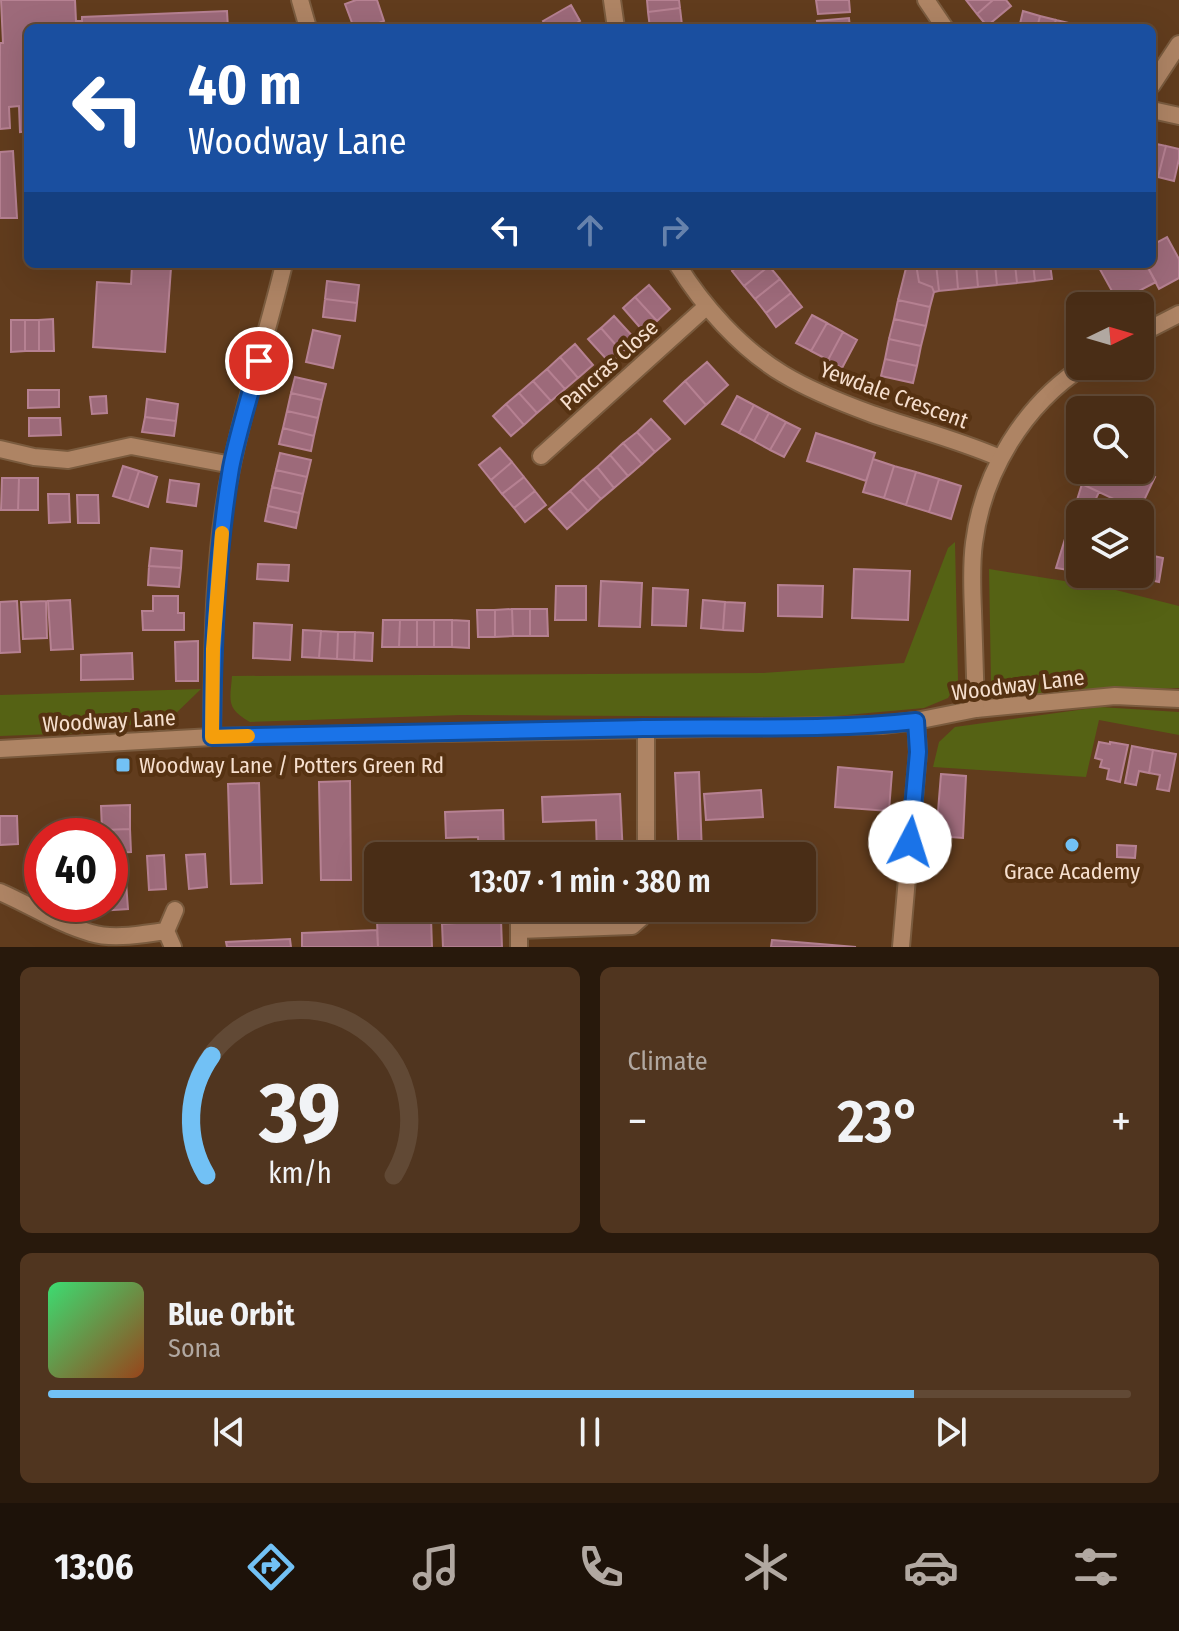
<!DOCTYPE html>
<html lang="en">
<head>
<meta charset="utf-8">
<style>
  body { margin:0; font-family:"Fira Sans Condensed",sans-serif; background:#50351f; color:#f1f3f6; height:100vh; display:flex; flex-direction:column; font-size:30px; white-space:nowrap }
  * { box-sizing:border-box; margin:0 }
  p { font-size:26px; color:#b1a8a1 }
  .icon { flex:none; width:44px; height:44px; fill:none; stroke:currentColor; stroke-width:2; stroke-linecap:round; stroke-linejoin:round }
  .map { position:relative; height:947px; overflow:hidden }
  .drawer { display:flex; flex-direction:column; gap:20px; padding:20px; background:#28190c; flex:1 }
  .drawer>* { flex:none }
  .guide { position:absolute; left:24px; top:24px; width:1132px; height:244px; border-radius:12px; box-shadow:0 8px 32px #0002,0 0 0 2px #614935; background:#1a4fa0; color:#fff; overflow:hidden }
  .needle { width:52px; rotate:85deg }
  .controls { position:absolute; left:1066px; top:292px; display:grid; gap:16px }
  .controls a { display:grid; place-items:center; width:88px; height:88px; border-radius:12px; background:#492d16; box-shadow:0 8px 32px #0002,0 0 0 2px #614935; font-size:40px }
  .speed { position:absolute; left:24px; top:818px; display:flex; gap:16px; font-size:40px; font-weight:700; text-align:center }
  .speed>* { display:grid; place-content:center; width:104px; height:104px; border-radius:50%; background:#492d16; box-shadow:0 8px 32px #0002,0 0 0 2px #614935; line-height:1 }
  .speed .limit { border:12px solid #d22; background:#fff; color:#111 }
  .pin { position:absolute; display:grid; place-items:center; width:68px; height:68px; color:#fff; margin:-34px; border:4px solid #fff; border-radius:50%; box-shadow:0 2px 8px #0007 }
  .me { position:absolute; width:88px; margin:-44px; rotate:5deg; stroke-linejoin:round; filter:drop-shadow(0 0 6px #0008) }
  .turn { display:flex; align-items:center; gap:28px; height:168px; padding:0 32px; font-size:36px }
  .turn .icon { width:104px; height:104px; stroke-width:2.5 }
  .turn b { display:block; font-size:56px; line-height:68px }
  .lanes { display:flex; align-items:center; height:76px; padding:0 32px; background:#0003; justify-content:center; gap:40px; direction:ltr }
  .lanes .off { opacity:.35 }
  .big { font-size:60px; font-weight:600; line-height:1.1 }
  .drawer .tile { flex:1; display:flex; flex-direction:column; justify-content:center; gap:12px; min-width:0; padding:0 28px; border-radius:12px; background:#50351f }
  .drawer .dial { align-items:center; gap:0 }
  .dial svg { height:208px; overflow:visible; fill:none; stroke:#614935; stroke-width:7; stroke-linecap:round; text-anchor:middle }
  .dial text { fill:#f1f3f6; stroke:none }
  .song { display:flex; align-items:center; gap:24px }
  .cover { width:96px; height:96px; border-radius:12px; background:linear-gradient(135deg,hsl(140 70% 55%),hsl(20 70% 35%)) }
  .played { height:8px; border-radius:4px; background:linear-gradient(90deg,#72c1f5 80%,#614935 80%) }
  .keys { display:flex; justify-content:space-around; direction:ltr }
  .heat { display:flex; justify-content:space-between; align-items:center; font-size:44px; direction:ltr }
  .drawer .tiles { flex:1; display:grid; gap:20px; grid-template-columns:1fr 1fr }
  .tile:last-child { grid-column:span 2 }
  .trip { position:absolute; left:364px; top:842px; width:452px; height:80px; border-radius:12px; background:#492d16; box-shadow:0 8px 32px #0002,0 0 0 2px #614935; font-weight:600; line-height:80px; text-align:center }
  .tabs { display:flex; height:128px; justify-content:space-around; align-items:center; background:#1d1209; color:#b1a8a1 }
  .tabs .icon { width:56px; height:56px }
  .tabs .on { color:#72c1f5 }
  .tabs b { font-size:36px; color:#f1f3f6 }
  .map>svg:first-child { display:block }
</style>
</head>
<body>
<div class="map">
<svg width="1179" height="947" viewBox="0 0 1179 947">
  <rect width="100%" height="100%" fill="#613c1d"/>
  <path fill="#556214" d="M955,542L958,681L948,698L924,708L824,717L461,715L250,722C226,708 230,701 232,676L763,673L904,663L948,548Z
    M989,569L1108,588L1179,606V688L1026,694L998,691L991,682Z
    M201,689L171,718L82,733L0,736V695Z
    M1100,707L1179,712V735L1099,720L1086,777L933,767L939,742L955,727Z"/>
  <path fill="#9d6a7a" stroke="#b68192" stroke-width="2" d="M1,0H75L76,21H82V17L227,11L228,28H28V131L20,132L19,106L9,107L10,128L0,129V43H3Z
    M356,0H377L384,21L366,28H354L345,4Z
    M647,0H679L680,8L648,12Z
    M816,0H849L850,12L818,14Z
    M966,0H993L977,14Z
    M993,0H1006L1011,6L987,26L977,14Z
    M571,5L580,21L568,28H547L543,21Z
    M680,8L682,25L650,28L648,12Z
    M1023,11L1040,16L1037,28H1019Z
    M1040,16L1056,20L1053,28H1037Z
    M849,18L850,28H818L817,21Z
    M1056,20L1073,24L1072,28H1053Z
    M1152,143L1166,146L1158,177L1152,176Z
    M1166,146L1179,149V159L1174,181L1158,177Z
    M13,151L17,218H0V152Z
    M1167,237L1179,259V278L1159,289L1146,264H1152V245Z
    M741,264H767L769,266L744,286L732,271Z
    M907,264H916L919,282L932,287L934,292L930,307L898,300Z
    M916,264H936L939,291L934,292L932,287L919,282Z
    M936,264H956L958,289L939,291Z
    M956,264H976L978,287L958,289Z
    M976,264H995L997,285L978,287Z
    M995,264H1015L1017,283L997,285Z
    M1015,264H1033L1035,281L1017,283Z
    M1033,264H1050L1052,279L1035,281Z
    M1097,264H1146L1156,282L1118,302Z
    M132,265L171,268L165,352L93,347L97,282L131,284Z
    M769,266L780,279L755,299L744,286Z
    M780,279L791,293L766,313L755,299Z
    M327,281L359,285L357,303L325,299Z
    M649,285L670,309L657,321L635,297Z
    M791,293L802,307L776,327L766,313Z
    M635,297L657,321L644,332L623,308Z
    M325,299L357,303L355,321L323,317Z
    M898,300L930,307L926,326L894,319Z
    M812,315L827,323L811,351L796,343Z
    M614,316L636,340L622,352L601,328Z
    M53,319L54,351H39V320Z
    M894,319L926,326L921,346L889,339Z
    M11,320H25V351L11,352Z
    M25,320H39V351H25Z
    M827,323L843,332L828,360L811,351Z
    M601,328L622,352L610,363L588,339Z
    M313,330L340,336L333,368L306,362Z
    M843,332L857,340L842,368L828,360Z
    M889,339L921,346L917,366L885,359Z
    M575,344L593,365L578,378L560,357Z
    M560,357L578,378L565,389L547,369Z
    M885,359L917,366L913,383L881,376Z
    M707,362L728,385L706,405L685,381Z
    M547,369L565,389L551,401L533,381Z
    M295,377L326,384L322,400L291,393Z
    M533,381L551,401L537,413L519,393Z
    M685,381L706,405L685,424L664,401Z
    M28,390H59V407L28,408Z
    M291,393L322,400L318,418L287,411Z
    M519,393L537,413L524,425L506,404Z
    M106,396L107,413L92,414L90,397Z
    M737,396L754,405L739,433L722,424Z
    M147,399L178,404L176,421L145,417Z
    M1131,401L1152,418L1140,433V410H1125Z
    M506,404L524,425L511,436L493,416Z
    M754,405L769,413L754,441L739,433Z
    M287,411L318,418L314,436L283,428Z
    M769,413L786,422L770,450L754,441Z
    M145,417L176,421L174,436L142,432Z
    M29,418H60L61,435L29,436Z
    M651,419L670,439L655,452L637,432Z
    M786,422L800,429L784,457L770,450Z
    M283,428L314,436L311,451L279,444Z
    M637,432L655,452L642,464L623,443Z
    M816,433L875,453L866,481L807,461Z
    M623,443L642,464L628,476L610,455Z
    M500,448L512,462L491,480L479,465Z
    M280,453L311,460L307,477L276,470Z
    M610,455L628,476L614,488L597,467Z
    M873,459L894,466L884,498L863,492Z
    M512,462L524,477L502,494L491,480Z
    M123,466L139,471L129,501L113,496Z
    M894,466L916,472L906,505L884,498Z
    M597,467L614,488L601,499L583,479Z
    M1140,469L1155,477L1139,511L1082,484L1088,470Z
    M276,470L307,477L303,494L272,487Z
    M139,471L157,477L148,507L129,501Z
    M916,472L939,479L929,512L906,505Z
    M524,477L535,491L514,508L502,494Z
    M2,478H19L18,510H1Z
    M19,478H38V510H18Z
    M583,479L601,499L588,511L570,491Z
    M939,479L961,486L951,519L929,512Z
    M170,480L199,484L196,506L167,502Z
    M1082,484L1099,492L1089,514H1080V572L1056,568Z
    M272,487L303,494L299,513L268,506Z
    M535,491L546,505L525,522L514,508Z
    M570,491L588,511L567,529L549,509Z
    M48,494H69L70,522L49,523Z
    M77,495H98L99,523H78Z
    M1122,503L1139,511L1138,514H1117Z
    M268,506L299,513L296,528L265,521Z
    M151,548L182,551L181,568L149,566Z
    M1140,553L1163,558L1159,582L1128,575L1140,574Z
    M258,564L289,565L288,581L257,579Z
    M149,566L181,568L179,587L148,585Z
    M854,569L910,571L908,620L852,618Z
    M601,581L642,583L640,627L599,626Z
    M778,585L823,586L822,617L778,616Z
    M556,586H586V620H555Z
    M653,588L688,590L686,626L652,625Z
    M153,596H178V613H184V630H143L142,611H153Z
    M70,600L73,649L51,650L48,601Z
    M703,600L725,602L723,630L701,628Z
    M17,601L20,652L0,653V602Z
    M46,601L47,638L23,639L21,602Z
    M725,602L745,603L743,631L723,630Z
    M512,609H530V636H513Z
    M512,609L513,636L495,637V610Z
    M530,609H547L548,636H530Z
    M477,610H495V637H478Z
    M383,620H400L399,647H382Z
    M400,620H417V647H399Z
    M417,620H434V647H417Z
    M434,620H452V647H434Z
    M452,620L469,621V648L452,647Z
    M254,623L292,625L290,660L253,658Z
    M303,630L321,631L319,658L302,657Z
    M321,631L338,632L337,659L319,658Z
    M338,632H355L354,660L337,659Z
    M355,632L373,633L372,661L354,660Z
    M198,641V681H176L175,642Z
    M132,653L133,679L81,680V655Z
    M1099,742L1110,744V742L1128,745L1120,782L1107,779L1109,769L1100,767L1102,760L1095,758Z
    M1132,746L1153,750L1149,773L1139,771L1136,785L1125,783Z
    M1153,750L1176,754L1169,791L1157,789L1160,775L1149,773Z
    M838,767L892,772L889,811L835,807Z
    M699,772L702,854L735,853L736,856H679L675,773Z
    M941,774L966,776L963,838L936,836Z
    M350,781L351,880H321L319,782Z
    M259,783L262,883L231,884L228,784Z
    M761,790L763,817L706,820L704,794Z
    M620,794L623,856H597L596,820L543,822L542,797Z
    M130,805V829L102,830L101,806Z
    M503,810L504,856H479L478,837L446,838L445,812Z
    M0,816H17L18,844L0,845Z
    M130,829L131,852L110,853V836H103L102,830Z
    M1117,845L1136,846L1135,858L1117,857Z
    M125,852L126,882L110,883V853Z
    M205,854L207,887L189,889L186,855Z
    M164,855L166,889L149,890L147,856Z
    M126,882L128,909L99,911V904H110V883Z
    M573,908H629V911L573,913Z
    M431,918L432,947H378L377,920Z
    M501,920L502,947H443L442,924Z
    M377,930L378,947H302V933Z
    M290,939L291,947H227L226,942Z
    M772,940L856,947H771Z"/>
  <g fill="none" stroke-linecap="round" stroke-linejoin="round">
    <g stroke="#7a5b3e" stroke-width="20">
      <path id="minor" d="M300,0L308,28
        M612,0L616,28
        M926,0L945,28
        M1152,85L1179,44
        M1152,110L1179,116
        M677,264C703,306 740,348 783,374C811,391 842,403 872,414C915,429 959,440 1000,458
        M0,449L34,457L68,460L131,446L232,465
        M541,456L707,306
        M976,709L1115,696L1179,699
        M212,737C213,646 213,553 232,464C246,397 268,331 284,264
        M646,856V728
        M0,892C30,905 59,924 91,933C114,940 143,934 166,931
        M519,908V947
        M519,930L632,926L641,918L644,908
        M173,947L166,931L175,910"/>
    </g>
    <g stroke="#7a5b3e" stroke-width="20">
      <path id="tertiary" d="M1140,334L1179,314
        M0,749L212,737L882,725L916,721L976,709C975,676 974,643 973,611C972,588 971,565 974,543C983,472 1024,405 1084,366
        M901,947L918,752L916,721"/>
    </g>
    <use href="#minor" stroke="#ae8464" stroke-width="16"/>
    <use href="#tertiary" stroke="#ae8464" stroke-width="16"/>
  </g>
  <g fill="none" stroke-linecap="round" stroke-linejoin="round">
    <g stroke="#114b97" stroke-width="20">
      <path id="route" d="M259,361C250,396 238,432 231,468C216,557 213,647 212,737C355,735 499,731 643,728C734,726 825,731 916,721L918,752L910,842"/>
    </g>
    <use href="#route" stroke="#1a73e8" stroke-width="14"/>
    <path stroke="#f59e0b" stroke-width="14" d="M222,533L213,649L212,737L248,736"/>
  </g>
  <g fill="#72c1f5" stroke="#563212" stroke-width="3">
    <rect x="115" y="757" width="16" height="16" rx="4"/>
    <circle cx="1072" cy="845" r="8"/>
  </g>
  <g text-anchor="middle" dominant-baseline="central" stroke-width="8" stroke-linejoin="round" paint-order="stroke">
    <g font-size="22" fill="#f6dfce" stroke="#563212">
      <text transform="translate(609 365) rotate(-42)">Pancras Close</text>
      <text transform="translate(894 395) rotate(20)">Yewdale Crescent</text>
      <text transform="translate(1018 685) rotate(-7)">Woodway Lane</text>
      <text transform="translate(109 721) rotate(-3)">Woodway Lane</text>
    </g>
    <g font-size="22" fill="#f6dfce" stroke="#563212" text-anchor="start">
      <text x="139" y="765">Woodway Lane / Potters Green Rd</text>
      <text x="1072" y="871" text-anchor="middle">Grace Academy</text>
    </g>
  </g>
</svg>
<div class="controls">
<a><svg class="needle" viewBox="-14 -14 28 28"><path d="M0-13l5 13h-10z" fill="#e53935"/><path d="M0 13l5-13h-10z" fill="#b1a8a1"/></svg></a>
<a><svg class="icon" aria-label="search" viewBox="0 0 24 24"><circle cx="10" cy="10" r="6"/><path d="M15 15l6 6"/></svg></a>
<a><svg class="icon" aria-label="layers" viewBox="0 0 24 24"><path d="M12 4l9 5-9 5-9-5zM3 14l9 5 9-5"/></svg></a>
</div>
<div class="speed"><div class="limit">40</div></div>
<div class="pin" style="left:259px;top:361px;background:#d93025"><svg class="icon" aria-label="arrive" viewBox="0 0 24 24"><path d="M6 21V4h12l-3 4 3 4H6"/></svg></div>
<svg class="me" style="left:910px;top:842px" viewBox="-20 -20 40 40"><circle r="19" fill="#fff"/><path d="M0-13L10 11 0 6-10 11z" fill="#1a73e8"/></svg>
<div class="trip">13:07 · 1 min · 380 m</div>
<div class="guide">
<div class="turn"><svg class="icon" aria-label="left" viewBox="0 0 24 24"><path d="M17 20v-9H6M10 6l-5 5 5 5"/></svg><div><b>40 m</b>Woodway Lane</div></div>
<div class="lanes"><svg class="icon" aria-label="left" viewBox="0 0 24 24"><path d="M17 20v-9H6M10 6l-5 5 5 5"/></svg><svg class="icon off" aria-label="ahead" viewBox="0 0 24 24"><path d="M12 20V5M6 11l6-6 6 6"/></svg><svg class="icon off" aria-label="right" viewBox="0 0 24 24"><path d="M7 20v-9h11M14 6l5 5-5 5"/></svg></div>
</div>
</div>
<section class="drawer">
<div class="tiles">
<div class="tile dial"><svg viewBox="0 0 100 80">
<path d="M14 69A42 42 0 1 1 86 69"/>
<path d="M14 69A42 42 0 0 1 16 23" stroke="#72c1f5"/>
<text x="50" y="56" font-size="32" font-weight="700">39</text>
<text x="50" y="72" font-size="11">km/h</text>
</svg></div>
<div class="tile"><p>Climate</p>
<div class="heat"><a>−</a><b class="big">23°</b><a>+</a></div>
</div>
<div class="tile">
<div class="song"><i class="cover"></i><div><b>Blue Orbit</b><p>Sona</p></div></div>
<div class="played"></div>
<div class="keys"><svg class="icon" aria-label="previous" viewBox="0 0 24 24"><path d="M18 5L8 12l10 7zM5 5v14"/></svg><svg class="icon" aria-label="pause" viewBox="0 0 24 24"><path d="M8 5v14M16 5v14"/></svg><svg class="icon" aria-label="next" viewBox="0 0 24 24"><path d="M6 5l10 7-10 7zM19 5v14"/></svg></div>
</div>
</div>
</section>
<nav class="tabs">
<b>13:06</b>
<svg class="icon on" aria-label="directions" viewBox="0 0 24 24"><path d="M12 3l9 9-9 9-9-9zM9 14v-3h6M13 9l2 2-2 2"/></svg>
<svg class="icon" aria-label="music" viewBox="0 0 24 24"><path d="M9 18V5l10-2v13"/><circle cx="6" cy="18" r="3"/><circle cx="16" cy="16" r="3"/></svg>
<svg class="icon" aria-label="phone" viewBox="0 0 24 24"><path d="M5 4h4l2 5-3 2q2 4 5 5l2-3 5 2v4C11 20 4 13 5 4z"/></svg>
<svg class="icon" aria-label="climate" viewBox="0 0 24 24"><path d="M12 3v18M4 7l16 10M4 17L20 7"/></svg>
<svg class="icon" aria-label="car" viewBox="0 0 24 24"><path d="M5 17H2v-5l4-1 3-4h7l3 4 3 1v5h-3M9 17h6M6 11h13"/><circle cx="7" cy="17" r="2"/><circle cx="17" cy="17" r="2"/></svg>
<svg class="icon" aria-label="filters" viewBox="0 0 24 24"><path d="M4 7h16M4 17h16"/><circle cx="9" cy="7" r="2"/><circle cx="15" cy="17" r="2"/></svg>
</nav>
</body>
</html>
